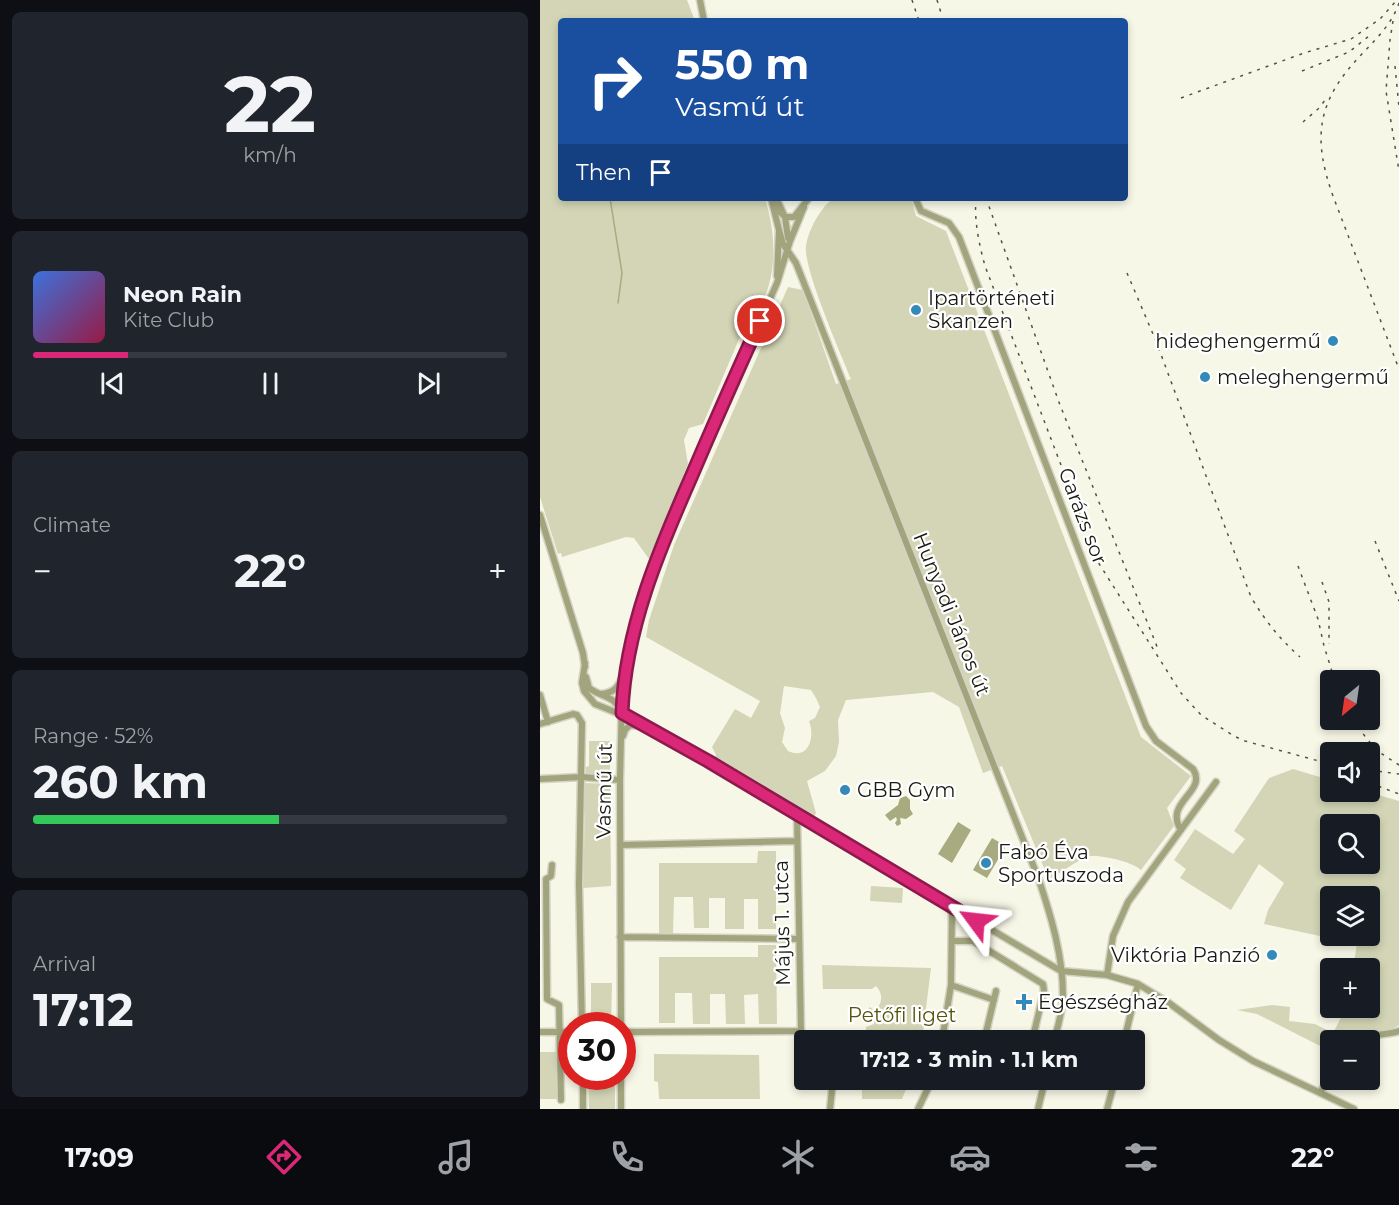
<!DOCTYPE html>
<html lang="en">
<head>
<meta charset="utf-8">
<style>
  body { margin:0; font-family:Montserrat,sans-serif; background:#20242c; color:#f1f3f6; height:100vh; display:flex; flex-direction:column; font-size:22px; white-space:nowrap }
  * { box-sizing:border-box; margin:0 }
  p { font-size:20px; color:#9ea1a6 }
  .icon { flex:none; width:33px; height:33px; fill:none; stroke:currentColor; stroke-width:2; stroke-linecap:round; stroke-linejoin:round }
  .map { position:relative; flex:1; overflow:hidden }
  .panel { display:flex; flex-direction:column; gap:12px; padding:12px; background:#0d0f14; width:540px }
  .panel>* { flex:none }
  .top-card { position:absolute; left:18px; top:18px; width:570px; height:183px; border-radius:6px; box-shadow:0 3px 9px #0003; background:#1a4fa0; color:#fff; overflow:hidden }
  .needle { width:39px; rotate:209deg }
  .controls { position:absolute; left:780px; top:670px; display:grid; gap:12px }
  .controls a { display:grid; place-items:center; width:60px; height:60px; border-radius:6px; background:#171b24; box-shadow:0 3px 9px #0003; font-size:30px }
  .speed { position:absolute; left:18px; top:1012px; display:flex; gap:12px; font-size:30px; font-weight:700; text-align:center }
  .speed>* { display:grid; place-content:center; width:78px; height:78px; border-radius:50%; background:#171b24; box-shadow:0 3px 9px #0003; line-height:1 }
  .speed .limit { border:9px solid #d22; background:#fff; color:#111 }
  .pin { position:absolute; display:grid; place-items:center; width:51px; height:51px; color:#fff; margin:-26px; border:3px solid #fff; border-radius:50%; box-shadow:0 2px 6px #0007 }
  .me { position:absolute; width:66px; margin:-33px; rotate:300deg; stroke-linejoin:round; filter:drop-shadow(0 0 4px #0008) }
  .turn { display:flex; align-items:center; gap:21px; height:126px; padding:0 18px; font-size:27px }
  .turn .icon { width:78px; height:78px; stroke-width:2.5 }
  .turn b { display:block; font-size:42px; line-height:51px }
  .then { display:flex; align-items:center; height:57px; padding:0 18px; background:#0003; gap:12px; font-size:22px }
  .big { font-size:45px; font-weight:700; line-height:1.1 }
  .panel .tile { flex:1; display:flex; flex-direction:column; justify-content:center; gap:9px; min-width:0; padding:0 21px; border-radius:9px; background:#20242c }
  .panel .dial { align-items:center; gap:0 }
  .dial b { font-size:78px; line-height:1 }
  .song { display:flex; align-items:center; gap:18px }
  .cover { width:72px; height:72px; border-radius:9px; background:linear-gradient(135deg,hsl(220 70% 55%),hsl(340 70% 35%)) }
  .played { height:6px; border-radius:3px; background:linear-gradient(90deg,#db2777 20%,#363941 20%) }
  .keys { display:flex; justify-content:space-around; direction:ltr }
  .heat { display:flex; justify-content:space-between; align-items:center; font-size:33px; direction:ltr }
  .charge { height:9px; border-radius:4px; background:linear-gradient(90deg,#34c759 52%,#363941 0) }
  .trip { position:absolute; left:254px; top:1030px; width:351px; height:60px; border-radius:6px; background:#171b24; box-shadow:0 3px 9px #0003; font-weight:700; line-height:60px; text-align:center }
  .dock { display:flex; height:96px; justify-content:space-around; align-items:center; background:#090b0e; color:#9ea1a6 }
  .dock .icon { width:42px; height:42px }
  .dock .selected { color:#db2777 }
  .dock b { font-size:27px; color:#f1f3f6 }
  main { display:flex; flex:1; min-height:0 }
  .map>svg:first-child { display:block }
</style>
</head>
<body>
<main>
<section class="panel">
<div class="tile dial"><b>22</b><p>km/h</p></div>
<div class="tile">
<div class="song"><i class="cover"></i><div><b>Neon Rain</b><p>Kite Club</p></div></div>
<div class="played"></div>
<div class="keys"><svg class="icon" aria-label="previous" viewBox="0 0 24 24"><path d="M18 5L8 12l10 7zM5 5v14"/></svg><svg class="icon" aria-label="pause" viewBox="0 0 24 24"><path d="M8 5v14M16 5v14"/></svg><svg class="icon" aria-label="next" viewBox="0 0 24 24"><path d="M6 5l10 7-10 7zM19 5v14"/></svg></div>
</div>
<div class="tile"><p>Climate</p>
<div class="heat"><a>−</a><b class="big">22°</b><a>+</a></div>
</div>
<div class="tile"><p>Range · 52%</p><b class="big">260 km</b><div class="charge"></div></div>
<div class="tile"><p>Arrival</p><b class="big">17:12</b></div>
</section>
<div class="map">
<svg width="859" height="1109" viewBox="0 0 859 1109">
  <rect width="100%" height="100%" fill="#f6f7e6"/>
  <path fill="#d3d5b6" fill-rule="evenodd" d="M0,0H147L155,21H21V198H225C236,234 238,273 220,308C215,316 213,321 205,325L163,424L149,428L144,440L148,464L109,559L94,538L86,537L22,557L21,553L18,554L0,497Z
    M294,198H371L376,216L406,231L601,737L651,776L627,808L634,826L601,870C593,862 563,855 551,856C541,857 519,874 509,880L462,766L443,773L419,707L393,692L306,700L298,720L299,742L296,756L285,771L267,781L276,813L272,821L174,762L176,755L172,747L195,709L211,718L220,701L106,637L109,620L134,545L248,287L263,290L296,384L311,379C301,354 263,268 266,246C268,231 281,206 294,198ZM244,686L271,690L276,698L280,707L275,718L269,721C275,735 270,761 248,751L242,742L245,728L240,713Z
    M49,741H70V775H46V767L49,766Z
    M753,769L790,780V792H828L859,801V1025L842,1035H813L809,1041H790V1051L717,1014L697,1010L732,1005L750,1007L749,1021L775,1024L793,1033L806,1008H830V969H813L817,944L724,924L728,910L744,883L719,864L691,910L640,878L646,869L634,860L655,829L693,854L705,839L694,831L729,778ZM790,825H830V864H790ZM790,897H830V936H790Z
    M44,783L70,784L71,886L43,888L45,814L42,813Z
    M218,851H236V929H218V899H204V929H185V898H169V928H154L153,897H134L133,934H119V863H217Z
    M331,886L363,888L362,903L330,901Z
    M218,945H236L237,1024H219L218,994L204,995L205,1024H186L185,994H170V1024H153L152,993H135V1023H119V957H218Z
    M282,965L391,968L382,1041H325L326,1027L334,1024V1014L329,1013L327,1010L330,1007L335,1011C343,1003 343,993 336,986L332,989H283Z
    M51,983H72L71,1026H51Z
    M0,1052H17V1099H0Z
    M114,1054L219,1055L220,1099H119L118,1082L114,1081Z
    M48,1077H75V1109H49Z
    M322,1080H370L362,1099H322Z"/>
  <path fill="#a8aa7f" d="M366,796L370,800V809L373,814L366,819L360,818L361,824L357,826L355,823L357,820L356,817L350,821L345,815L358,805L360,798Z
    M418,822L431,830L412,863L398,854Z
    M452,838L466,846L447,878L433,870Z"/>
  <g fill="none" stroke-linecap="round" stroke-linejoin="round">
    <path stroke="#a8aa7f" stroke-width="1.5" d="M70,198L82,273L78,303"/>
    <g stroke="#d3d4c4" stroke-width="9">
      <path id="minor" d="M160,0L164,21
        M231,198L239,230L237,276
        M236,198L245,217L248,238
        M375,198L381,211L409,223L419,237L606,726L616,741L653,769C668,792 623,802 641,830
        M236,208L245,217H254L269,198
        M239,230L243,244L256,263L499,880C511,916 523,956 523,995C523,1010 518,1026 514,1041
        M0,515L43,653L45,667
        M45,663L42,683L44,691L55,704L90,718L168,761L521,971L567,975L598,984L629,1003L679,1040L713,1061L814,1109
        M46,677L49,688C61,697 75,696 81,711
        M61,694C74,693 79,687 83,675
        M0,695L8,722
        M0,724L33,714L37,715L42,723L39,884L42,1026
        M83,736L85,730L90,725L102,726
        M0,779L42,777L80,780
        M80,845L256,841
        M12,865L11,876L6,879L7,999L19,1005L21,1100
        M80,937L259,939
        M412,941H433L503,984L504,991L492,1041
        M567,975L573,936L588,902L676,782
        M411,985L454,1000
        M81,1026L80,780L82,697L89,655L100,607L121,546L237,283L250,241L264,207
        M0,1032H32
        M82,1032L261,1031L257,815
        M402,1041L411,985L412,907
        M444,1041L456,991
        M584,1041L598,984
        M816,1041C825,1033 846,1036 859,1031
        M43,1077V1109
        M81,1077V1109
        M780,1093L790,1075
        M290,1109L293,1080
        M378,1109L392,1080
        M498,1109L505,1080
        M567,1109L575,1080"/>
    </g>
    <use href="#minor" stroke="#a2a47d" stroke-width="6"/>
    <path stroke="#52524a" stroke-width="1.5" stroke-dasharray="3 6" stroke-linecap="butt" d="M372,0L379,21
      M397,0L402,16
      M859,3C852,24 836,39 821,55C777,101 772,137 793,196L859,369
      M853,21L850,40L846,91L859,171
      M855,66L859,107
      M762,71L809,52L829,36
      M641,98L764,53L811,39L840,19L857,0
      M763,122L778,109L786,99
      M436,198C434,221 439,244 445,266L558,562L641,693L661,715L694,736L705,741L790,764
      M446,198L520,405L618,649
      M587,273L616,341L711,597C726,622 739,638 760,657
      M835,541L859,601
      M758,566L778,619L784,646L795,681
      M782,582L789,602V644
      M812,720L836,750L859,765
      M830,770L859,774
      M830,783L859,794"/>
  </g>
  <g fill="none" stroke-linecap="round" stroke-linejoin="round">
    <g stroke="#8e194d" stroke-width="15">
      <path id="route" d="M220,321C197,372 174,423 152,475C119,550 85,629 82,713L168,761L436,921"/>
    </g>
    <use href="#route" stroke="#db2777" stroke-width="10"/>
  </g>
  <g fill="#3389b8" stroke="#fff" stroke-width="2">
    <circle cx="376" cy="310" r="6"/>
    <circle cx="793" cy="341" r="6"/>
    <circle cx="665" cy="377" r="6"/>
    <circle cx="305" cy="790" r="6"/>
    <circle cx="446" cy="863" r="6"/>
    <circle cx="732" cy="955" r="6"/>
    <path d="M481 993h6v6h6v6h-6v6h-6v-6h-6v-6h6z"/>
  </g>
  <g text-anchor="middle" dominant-baseline="central" stroke-width="4.5" stroke-linejoin="round" paint-order="stroke">
    <g font-size="20" fill="#1a1a14" stroke="#fff" text-anchor="start">
      <text x="388" y="298">Ipartörténeti<tspan x="388" dy="23">Skanzen</tspan></text>
      <text x="781" y="341" text-anchor="end">hideghengermű</text>
      <text x="677" y="377">meleghengermű</text>
      <text x="317" y="790">GBB Gym</text>
      <text x="458" y="852">Fabó Éva<tspan x="458" dy="23">Sportuszoda</tspan></text>
      <text x="720" y="955" text-anchor="end">Viktória Panzió</text>
      <text x="498" y="1002">Egészségház</text>
    </g>
    <g font-size="20" fill="#1a1a14" stroke="#fff">
      <text transform="translate(543 516) rotate(69)">Garázs sor</text>
      <text transform="translate(412 614) rotate(68)">Hunyadi János út</text>
      <text transform="translate(64 791) rotate(-89)">Vasmű út</text>
      <text transform="translate(242 923) rotate(-91)">Május 1. utca</text>
    </g>
    <g font-size="20" fill="#54540a" stroke="#fff">
      <text x="362" y="1015">Petőfi liget</text>
    </g>
  </g>
</svg>
<div class="controls">
<a><svg class="needle" viewBox="-14 -14 28 28"><path d="M0-13l5 13h-10z" fill="#e53935"/><path d="M0 13l5-13h-10z" fill="#9ea1a6"/></svg></a>
<a><svg class="icon" aria-label="sound" viewBox="0 0 24 24"><path d="M4 9h4l5-4v14l-5-4H4zM17 9q2 3 0 6"/></svg></a>
<a><svg class="icon" aria-label="search" viewBox="0 0 24 24"><circle cx="10" cy="10" r="6"/><path d="M15 15l6 6"/></svg></a>
<a><svg class="icon" aria-label="layers" viewBox="0 0 24 24"><path d="M12 4l9 5-9 5-9-5zM3 14l9 5 9-5"/></svg></a>
<a>+</a>
<a>−</a>
</div>
<div class="speed"><div class="limit">30</div></div>
<div class="pin" style="left:220px;top:321px;background:#d93025"><svg class="icon" aria-label="arrive" viewBox="0 0 24 24"><path d="M6 21V4h12l-3 4 3 4H6"/></svg></div>
<svg class="me" style="left:436px;top:921px" viewBox="-20 -20 40 40"><path d="M0-17L14 15 0 8-14 15z" fill="#db2777" stroke="#fff" stroke-width="4"/></svg>
<div class="trip">17:12 · 3 min · 1.1 km</div>
<div class="top-card">
<div class="turn"><svg class="icon" aria-label="right" viewBox="0 0 24 24"><path d="M7 20v-9h11M14 6l5 5-5 5"/></svg><div><b>550 m</b>Vasmű út</div></div>
<div class="then">Then<svg class="icon" aria-label="arrive" viewBox="0 0 24 24"><path d="M6 21V4h12l-3 4 3 4H6"/></svg></div>
</div>
</div>
</main>
<nav class="dock">
<b>17:09</b>
<svg class="icon selected" aria-label="directions" viewBox="0 0 24 24"><path d="M12 3l9 9-9 9-9-9zM9 14v-3h6M13 9l2 2-2 2"/></svg>
<svg class="icon" aria-label="music" viewBox="0 0 24 24"><path d="M9 18V5l10-2v13"/><circle cx="6" cy="18" r="3"/><circle cx="16" cy="16" r="3"/></svg>
<svg class="icon" aria-label="phone" viewBox="0 0 24 24"><path d="M5 4h4l2 5-3 2q2 4 5 5l2-3 5 2v4C11 20 4 13 5 4z"/></svg>
<svg class="icon" aria-label="climate" viewBox="0 0 24 24"><path d="M12 3v18M4 7l16 10M4 17L20 7"/></svg>
<svg class="icon" aria-label="car" viewBox="0 0 24 24"><path d="M5 17H2v-5l4-1 3-4h7l3 4 3 1v5h-3M9 17h6M6 11h13"/><circle cx="7" cy="17" r="2"/><circle cx="17" cy="17" r="2"/></svg>
<svg class="icon" aria-label="filters" viewBox="0 0 24 24"><path d="M4 7h16M4 17h16"/><circle cx="9" cy="7" r="2"/><circle cx="15" cy="17" r="2"/></svg>
<b>22°</b>
</nav>
</body>
</html>
